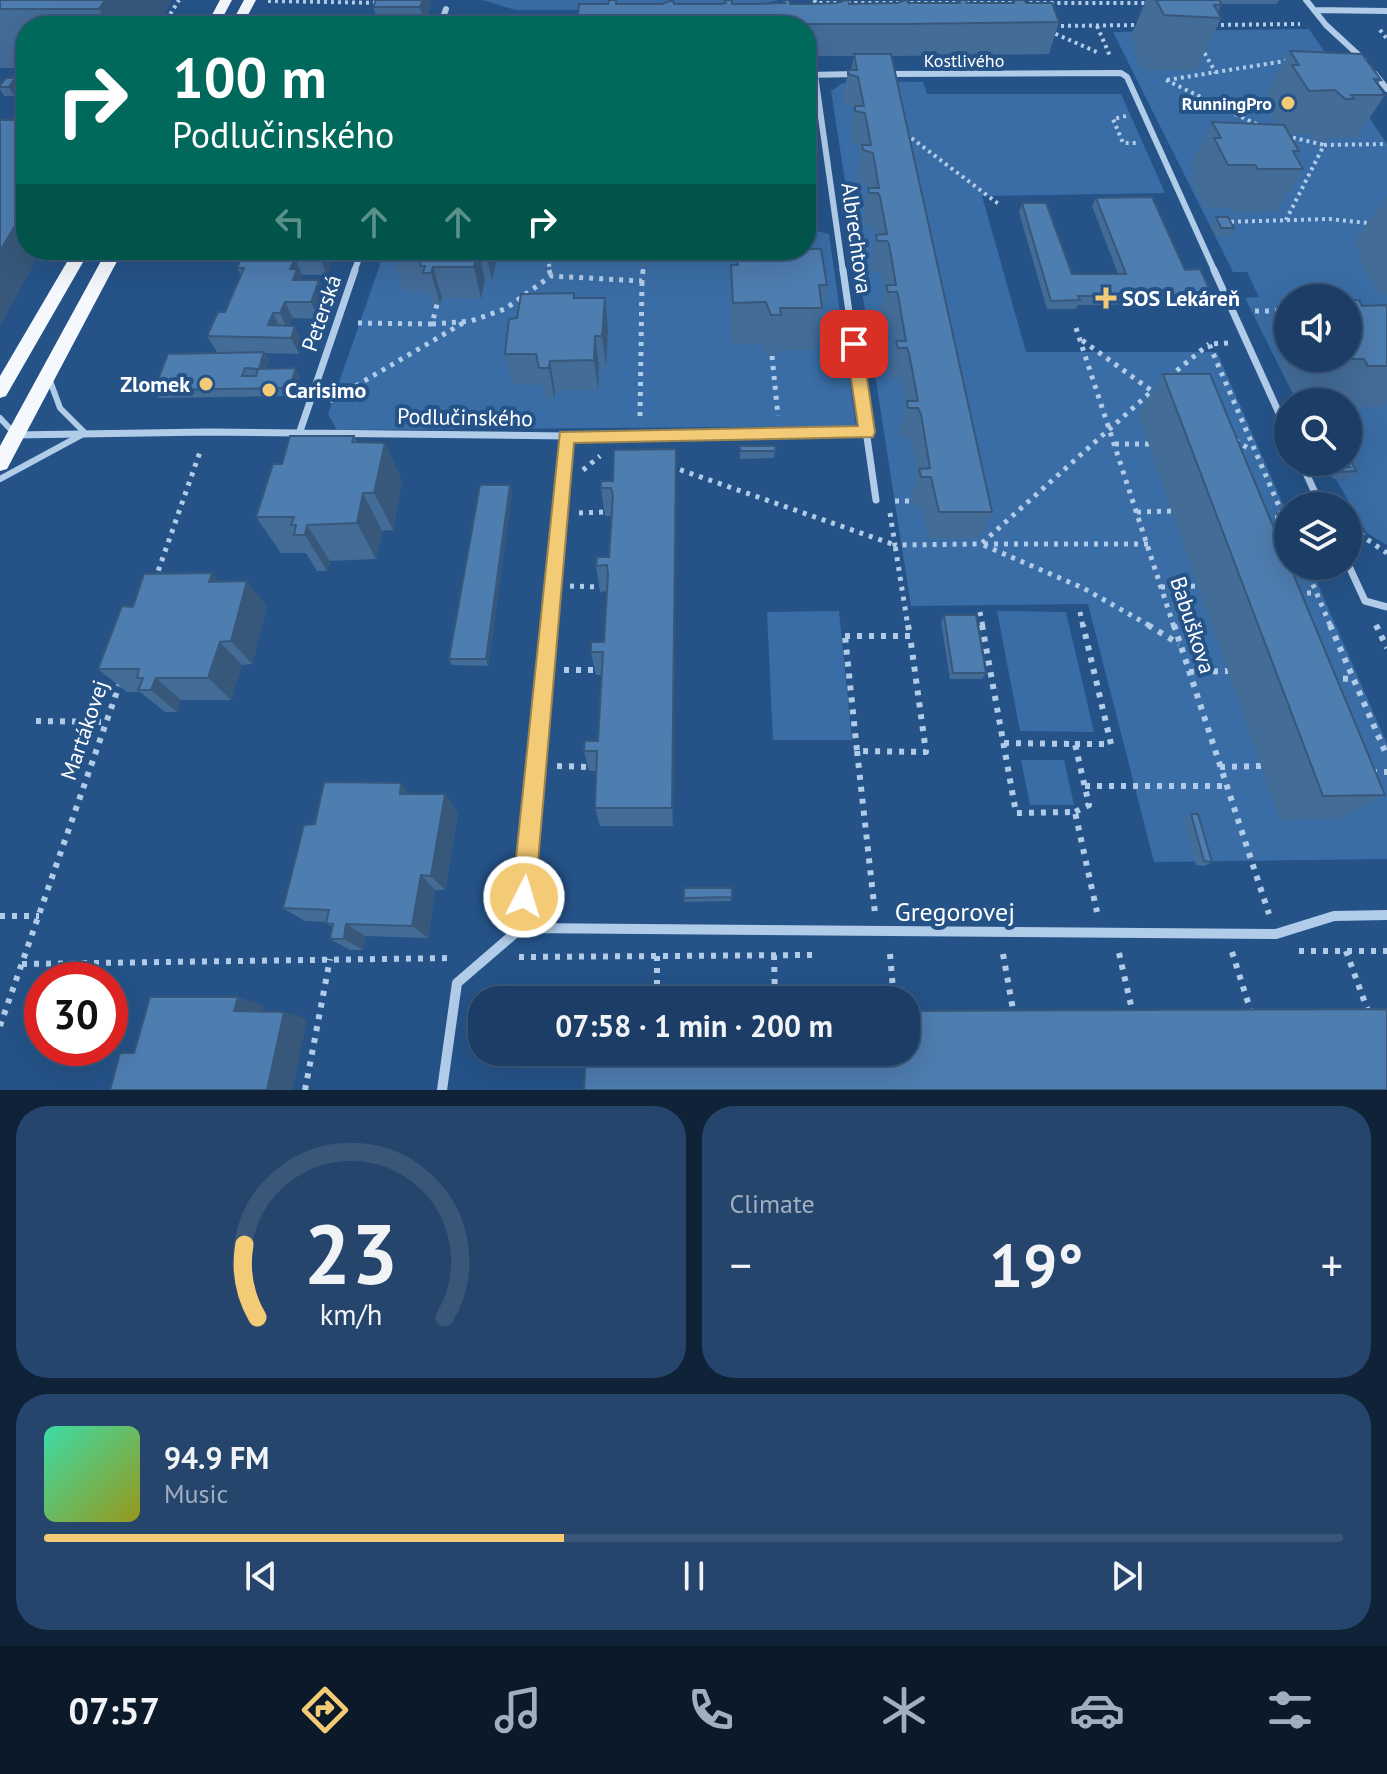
<!DOCTYPE html>
<html lang="en">
<head>
<meta charset="utf-8">
<style>
  body { margin:0; font-family:"PT Sans",sans-serif; background:#25456c; color:#f1f3f6; height:100vh; display:flex; flex-direction:column; font-size:30px; white-space:nowrap }
  * { box-sizing:border-box; margin:0 }
  p { font-size:26px; color:#a0aebf }
  .icon { flex:none; width:44px; height:44px; fill:none; stroke:currentColor; stroke-width:2; stroke-linecap:round; stroke-linejoin:round }
  .map { position:relative; height:1090px; overflow:hidden }
  .drawer { display:flex; flex-direction:column; gap:16px; padding:16px; background:#0f2238; flex:1 }
  .drawer>* { flex:none }
  .hud { position:absolute; left:16px; top:16px; width:800px; height:244px; border-radius:32px; box-shadow:0 8px 32px #0002,0 0 0 2px #3a577a; background:#00695c; color:#fff; overflow:hidden }
  .controls { position:absolute; left:1274px; top:284px; display:grid; gap:16px }
  .controls a { display:grid; place-items:center; width:88px; height:88px; border-radius:50%; background:#1c3e66; box-shadow:0 8px 32px #0002,0 0 0 2px #3a577a; font-size:40px }
  .speed { position:absolute; left:24px; top:962px; display:flex; gap:16px; font-size:40px; font-weight:700; text-align:center }
  .speed>* { display:grid; place-content:center; width:104px; height:104px; border-radius:50%; background:#1c3e66; box-shadow:0 8px 32px #0002,0 0 0 2px #3a577a; line-height:1 }
  .speed .limit { border:12px solid #d22; background:#fff; color:#111 }
  .pin { position:absolute; display:grid; place-items:center; width:68px; height:68px; color:#fff; margin:-34px; border-radius:16px; box-shadow:0 4px 12px #0006 }
  .me { position:absolute; width:88px; margin:-44px; rotate:5deg; stroke-linejoin:round; filter:drop-shadow(0 0 6px #0008) }
  .turn { display:flex; align-items:center; gap:28px; height:168px; padding:0 24px; font-size:36px }
  .turn .icon { width:104px; height:104px; stroke-width:2.5 }
  .turn b { display:block; font-size:56px; line-height:68px }
  .lanes { display:flex; align-items:center; height:76px; padding:0 24px; background:#0003; justify-content:center; gap:40px; direction:ltr }
  .lanes .off { opacity:.35 }
  .big { font-size:60px; font-weight:800; line-height:1.1 }
  .drawer .widget { flex:1; display:flex; flex-direction:column; justify-content:center; gap:12px; min-width:0; padding:0 28px; border-radius:32px; background:#25456c }
  .drawer .dial { align-items:center; gap:0 }
  .dial svg { height:208px; overflow:visible; fill:none; stroke:#3a577a; stroke-width:7; stroke-linecap:round; text-anchor:middle }
  .dial text { fill:#f1f3f6; stroke:none }
  .song { display:flex; align-items:center; gap:24px }
  .cover { width:96px; height:96px; border-radius:12px; background:linear-gradient(135deg,hsl(160 70% 55%),hsl(60 70% 35%)) }
  .played { height:8px; border-radius:4px; background:linear-gradient(90deg,#f3cb76 40%,#3a577a 40%) }
  .keys { display:flex; justify-content:space-around; direction:ltr }
  .heat { display:flex; justify-content:space-between; align-items:center; font-size:44px; direction:ltr }
  .drawer .tiles { flex:1; display:grid; gap:16px; grid-template-columns:1fr 1fr }
  .widget:last-child { grid-column:span 2 }
  .trip { position:absolute; left:468px; top:986px; width:452px; height:80px; border-radius:32px; background:#1c3e66; box-shadow:0 8px 32px #0002,0 0 0 2px #3a577a; font-weight:800; line-height:80px; text-align:center }
  .dock { display:flex; height:128px; justify-content:space-around; align-items:center; background:#0b1929; color:#a0aebf }
  .dock .icon { width:56px; height:56px }
  .dock .on { color:#f3cb76 }
  .dock b { font-size:36px; color:#f1f3f6 }
  .map>svg:first-child { display:block }
</style>
</head>
<body>
<div class="map">
<svg width="1387" height="1090" viewBox="0 0 1387 1090">
  <rect width="100%" height="100%" fill="#255388"/>
  <path fill="#3a6da5" fill-rule="evenodd" d="M483,0H778L743,10H515Z
    M1309,29L1387,144V545L1367,533L1326,462H1348V402H1297L1245,298L1259,297L1247,272H1233L1113,32ZM1288,298H1348V358H1288Z
    M853,81L923,82L927,94H1121L1165,193L982,196L1026,352H1217L1288,516V566H1310L1387,744V859L1154,862L1088,604L911,606L831,91L841,84Z
    M806,165L812,230L829,234L856,426L337,430L328,414L382,259L364,257L367,250H806Z
    M839,611L852,740H773L767,612Z
    M997,611L1066,612L1094,732L1020,731Z
    M1021,760H1064L1074,805H1030Z"/>
  <g fill="none" stroke-linecap="round" stroke-linejoin="round">
    <path stroke="#b1cce9" stroke-width="4" stroke-dasharray="3 4" stroke-linecap="butt" d="M814,0L816,3H1149
      M268,1L382,3
      M1214,25L1300,24
      M163,26L179,0
      M562,26H583
      M1054,26L1140,25
      M1097,26L1110,56
      M1380,30L1387,39
      M1049,31L1099,53
      M1201,47L1216,73
      M1166,80L1258,125
      M1167,80L1291,60
      M1126,116L1113,119L1123,143H1137
      M906,134L1000,205
      M1286,136L1324,145
      M1286,220L1324,145L1387,144
      M1224,222L1329,219L1387,225
      M547,250L550,272
      M547,261L558,250
      M643,272V266"/>
    <path stroke="#b1cce9" stroke-width="5" stroke-dasharray="4 6" stroke-linecap="butt" d="M549,270L551,276
      M1255,311H1288
      M358,323L432,324L437,304
      M432,324L471,321L505,309L551,276L642,281L643,270
      M1076,328L1174,627
      M1228,343L1209,344L1288,527
      M772,356L778,416
      M1169,377L1209,344
      M330,401L463,323
      M640,416L642,281
      M1235,440L1251,450
      M1115,444H1149
      M672,464L678,469L895,545L908,627
      M583,470L600,456
      M895,501H911
      M1137,512L1172,511
      M579,513L605,512
      M890,513L895,545L981,544L1152,391L1079,338
      M1348,517L1365,538L1387,553
      M1265,518H1284
      M1148,544H981L1083,588L1152,627
      M1305,566L1331,627
      M155,580L201,449
      M570,586L601,587
      M1161,587L1198,586
      M1297,593H1316
      M980,612L983,627
      M1080,612L1083,627"/>
    <path stroke="#b1cce9" stroke-width="6" stroke-dasharray="5 7" stroke-linecap="butt" d="M908,625L910,636
      M982,625L1016,813L1075,812L1097,912
      M1148,625L1179,644
      M1174,625L1269,914
      M1330,625L1387,756
      M1376,625L1387,648
      M845,636H910L926,752L857,751Z
      M564,670H596
      M1189,672L1228,671
      M1331,678L1354,679
      M36,721L106,722
      M1004,743L1075,744L1089,805L1075,812
      M1075,744H1111L1083,625
      M857,751L875,913
      M557,766L590,767
      M1220,767L1261,766
      M1372,772H1387
      M1085,786H1227
      M0,916H39
      M1299,951H1387
      M1346,951L1369,1014
      M1232,952L1252,1015
      M1119,953L1133,1014
      M890,954L894,1000
      M1003,954L1014,1015
      M774,955L775,1000
      M657,956V1000
      M519,957L813,955
      M22,964L453,958
      M0,1026L121,680
      M305,1090L330,959"/>
    <path stroke="#b1cce9" stroke-width="6" d="M0,418L14,433
      M0,479L85,433L60,408L49,378"/>
    <path stroke="#b1cce9" stroke-width="6" d="M1306,0L1326,25L1364,60
      M1314,10L1387,11
      M440,26L446,9
      M887,74L1121,73L1127,77L1215,272
      M1375,74L1387,89
      M806,75L857,74
      M815,75L843,272
      M354,272L362,250"/>
    <path stroke="#b1cce9" stroke-width="7" d="M843,270L876,500
      M1214,270L1288,433
      M299,434L355,270
      M16,435L208,432L566,436L867,432
      M1301,462L1321,506
      M1348,564L1365,601L1387,607
      M549,627L566,436"/>
    <path stroke="#b1cce9" stroke-width="10" d="M521,928L1276,934L1334,916L1387,915
      M521,928L549,625
      M442,1090L457,983L521,928"/>
    <path fill="#f5f9fe" fill-rule="evenodd" d="M220,0H232L218,26H206Z
      M244,0H256L242,26H230Z
      M74,250H90L6,396L0,398V376Z
      M107,250H123L7,469L0,471V446Z"/>
  </g>
  <path fill="#436c97" d="M0,0H171L156,26H26V68H0Z
    M616,0V4L725,3V0L732,4L783,3V0L790,4L958,3V0L967,3H1026L1059,22L1049,54L892,56L992,512L980,539H928L921,505H912L910,497L917,476L912,443L909,438L900,437L899,430L905,408L901,383L898,378H890L889,371L894,348L891,326L889,323H881L879,316L885,290L882,276L880,272H871L870,266L876,238L874,229L872,225H863L862,220L868,189L867,185L857,182V177L861,153L860,145L850,143V138L854,108L844,105L843,101L848,70H851L854,56H806V26H577L579,4H608Z
    M1146,0H1279L1277,4H1221L1218,13L1221,18L1196,71L1141,69L1133,50L1135,44L1131,36Z
    M431,4L423,26L376,15L373,7Z
    M1290,51L1381,80L1377,85L1385,95L1356,138H1329L1326,142H1318L1309,134H1289L1299,151L1296,157L1303,169L1276,212H1233L1231,208H1204L1191,181L1195,174L1190,165L1212,122L1278,125L1268,108L1272,103L1266,94Z
    M15,78L21,87L14,96H4L0,89V85Z
    M1387,196V295H1380L1359,260L1363,256L1354,241Z
    M1096,198L1185,270L1212,295L1207,304L1078,305L1076,309H1047L1019,212L1022,203L1072,274H1118L1092,206Z
    M1216,217L1234,228L1229,237H1216L1211,226Z
    M325,250L331,265L327,275H302L301,278L302,280H319L326,297L319,319L293,318L290,325L303,342L299,354L265,353L269,360L266,368L300,376L293,396L159,398L154,390L235,353L217,352L207,336L225,312L241,275L237,268Z
    M397,250H499L492,280H485L481,299L442,298L440,304H432L428,292H404L393,261Z
    M607,250H685V259L647,260V266H638V260H634V255H607Z
    M736,250L827,285L816,350H778L777,356H767L762,344H731L730,308L731,265H735Z
    M575,298L608,329L606,367H599L598,390L555,391L554,398H545L542,385L512,384L505,354L517,318Z
    M1387,305V403L1383,407H1348V402H1330L1329,400H1296L1281,364L1285,358L1278,342L1288,328V358H1348L1362,306Z
    M1163,374L1385,795L1338,819L1280,820L1138,414Z
    M354,436L357,442L385,443L402,481L393,530L382,531L376,559L330,561L327,571H317L306,553H281L256,517L282,464Z
    M740,446H776L774,458L740,459Z
    M676,449L673,826H600L595,808L596,771H589L584,751L598,741L602,675H596L591,652L604,642L607,591L600,592L596,566L609,557L611,516H605L601,488Z
    M1336,462H1348L1356,471L1349,479H1333L1331,475L1339,467Z
    M512,493L488,666L452,665L449,659Z
    M219,582L267,606L252,664L242,665L231,700H181L177,712H165L140,692H127L98,669L133,607Z
    M944,615L986,673L982,679H950L941,622Z
    M410,794H445L458,812L445,890H435L428,938L365,936L363,950H350L330,939L332,927L326,923V922L305,921L283,908L315,824Z
    M1191,814L1212,862L1204,866L1196,865L1184,819Z
    M684,888H732L731,901L684,902Z"/>
  <path fill="#37587b" d="M105,0H171L156,26H108L99,9Z
    M423,0H430L431,4L423,26H418L422,16L420,7Z
    M15,78L21,87L14,96L9,87Z
    M26,207V250H42L0,326V251Z
    M323,250H325L331,265L327,275L320,259Z
    M478,250L485,280L481,299L474,267Z
    M485,250H499L492,280Z
    M295,258L302,275L301,278L305,285L293,280L290,269Z
    M433,267L442,298L440,304L431,273Z
    M319,280L326,297L319,319L311,302Z
    M605,298L608,329L606,367L602,336Z
    M285,302L293,318L288,330L280,313Z
    M273,313L281,330L268,325Z
    M295,326L303,342L299,354L291,338Z
    M595,336L599,367L598,390L594,360Z
    M264,352L269,360L264,377L259,369Z
    M550,361L555,391L554,398L549,368Z
    M296,368L300,376L293,396L289,388Z
    M385,443L402,481L393,530L374,493Z
    M676,449V477L673,826L672,808Z
    M510,485L512,493L488,666L486,659Z
    M363,493L382,531L376,559L357,523Z
    M307,525L330,561L327,571L305,535Z
    M212,573L234,599L209,582Z
    M247,581L267,606L252,664L231,641Z
    M220,642L242,665L231,700L208,678Z
    M156,678L181,700L177,712L151,690Z
    M401,783L416,802L400,794Z
    M445,794L458,812L445,890L431,876Z
    M421,875L435,890L428,938L412,926Z
    M346,924L365,936L363,950L344,939Z
    M238,997L264,1005L260,1019L234,1011Z
    M284,1012L307,1019L293,1090H267Z"/>
  <path fill="#4e7db0" stroke="#37587b" stroke-width="2" d="M0,0H105L99,9H0Z
    M376,0H423L420,7H373Z
    M609,0H616V4H662L673,0L674,4H721L726,3L725,0H732V4H757L785,3L784,0H790V4H814L837,3L846,0H848L849,4L897,3L906,0H908V3H960L959,0H966L967,3H1014L1015,0H1024L1026,3H1052L1059,22L902,24H577L579,4H608Z
    M1156,0H1219L1222,5H1214L1221,18L1164,15Z
    M376,15L422,16L418,26H371Z
    M1290,51L1362,54L1381,80L1374,79L1385,95H1351L1354,99H1345L1335,90L1309,91L1292,65H1299Z
    M854,54H891L992,512H939L931,477H921L919,469L930,468L921,414L918,408H908L907,401H918L909,353L907,348H898L896,341H906L898,295L897,292H888L886,285H896L889,244L887,241H877L876,235L887,234L880,197L878,193H869L868,188H879L873,153L863,150L862,145H871L865,113L855,111V106H864L858,77L848,74V70H857Z
    M6,78H15L9,87H0V85Z
    M0,120H26V207L0,251Z
    M1212,122L1284,125L1299,151H1293L1303,169H1258L1255,165H1228L1214,138H1221Z
    M1152,197L1185,270L1200,269L1212,295L1078,296L1080,300L1051,301L1022,203H1046L1072,274H1126L1096,198Z
    M1216,217H1228L1234,228H1221Z
    M806,249H821L827,285H819L822,308H780L781,315H771L766,302L733,303L731,265H738L737,250H806Z
    M245,250H323L320,259L295,258L290,269H297L293,280H319L311,302H285L280,313H273L268,325L295,326L291,338L207,336L218,312H225L244,268H237Z
    M397,250H477L474,267H433L431,273H423L425,266H420L421,261H393Z
    M574,293V298H605L602,336H595L594,360L550,361L549,368H539L536,354H505L509,319L517,318L521,294Z
    M1348,300H1359L1362,306L1387,305V366H1368L1364,359H1329V358H1348Z
    M264,352L259,369L245,368L242,376H256L258,369L296,368L289,388L154,390L168,354Z
    M1163,374H1210L1288,562V566H1290L1385,795L1323,796Z
    M290,436H354L352,442L385,443L374,493H363L357,523L307,525L305,535H294L296,525H291L294,517H256L273,464H282Z
    M740,446H776L775,451H740Z
    M676,449L672,808H595L597,751H584L585,741H598L603,652H591V642H604L608,574L607,565L596,566L597,557H609L613,496L611,488H601V481H613L614,450Z
    M1348,455L1356,471L1341,472L1338,468L1350,467L1347,462Z
    M480,485H510L486,659H449Z
    M212,573L209,582L247,581L231,641L220,642L208,678H156L151,690H138L143,678H137L139,669H98L122,606L133,607L144,574Z
    M944,615H976L986,673H953Z
    M324,782L401,783L400,794H445L431,876L421,875L412,926L346,924L344,939H330L333,924L326,923L329,910L283,908L304,825L315,824Z
    M1191,814H1198L1212,862L1204,861Z
    M684,888H732V897L684,898Z
    M150,997H238L234,1011L284,1012L267,1090H110L120,1053H134Z
    M1387,1009V1090H584L586,1052H906V1011Z"/>
  <path fill="#f3cb76" stroke="#9e844d" stroke-width="2" d="M854,339L862,344L875,432L873,437L574,443L535,897L532,905L524,908L516,905L512,897L560,432L858,426L846,344Z"/>
  <g fill="#f3cb76" stroke="#255388" stroke-width="3">
    <circle cx="1288" cy="103" r="8"/>
    <path d="M1102 286h8v8h8v8h-8v8h-8v-8h-8v-8h8z"/>
    <circle cx="206" cy="384" r="8"/>
    <circle cx="269" cy="390" r="8"/>
  </g>
  <g text-anchor="middle" dominant-baseline="central" stroke-width="8" stroke-linejoin="round" paint-order="stroke">
    <g font-size="18" fill="#fff" stroke="#255388">
      <text x="964" y="60">Kostlivého</text>
    </g>
    <g font-size="18" font-weight="bold" fill="#fff" stroke="#255388" text-anchor="end">
      <text x="1272" y="103">RunningPro</text>
    </g>
    <g font-size="22" fill="#fff" stroke="#255388">
      <text transform="translate(857 238) rotate(82)">Albrechtova</text>
      <text transform="translate(321 313) rotate(-71)">Peterská</text>
      <text transform="translate(465 417) rotate(1)">Podlučinského</text>
      <text transform="translate(1193 625) rotate(72)">Babuškova</text>
      <text transform="translate(84 730) rotate(-71)">Martákovej</text>
    </g>
    <g font-size="22" font-weight="bold" fill="#fff" stroke="#255388" text-anchor="start">
      <text x="1122" y="298">SOS Lekáreň</text>
      <text x="190" y="384" text-anchor="end">Zlomek</text>
      <text x="285" y="390">Carisimo</text>
    </g>
    <g font-size="26" fill="#fff" stroke="#255388">
      <text x="955" y="911">Gregorovej</text>
    </g>
  </g>
</svg>
<div class="controls">
<a><svg class="icon" aria-label="sound" viewBox="0 0 24 24"><path d="M4 9h4l5-4v14l-5-4H4zM17 9q2 3 0 6"/></svg></a>
<a><svg class="icon" aria-label="search" viewBox="0 0 24 24"><circle cx="10" cy="10" r="6"/><path d="M15 15l6 6"/></svg></a>
<a><svg class="icon" aria-label="layers" viewBox="0 0 24 24"><path d="M12 4l9 5-9 5-9-5zM3 14l9 5 9-5"/></svg></a>
</div>
<div class="speed"><div class="limit">30</div></div>
<div class="pin" style="left:854px;top:344px;background:#d93025"><svg class="icon" aria-label="arrive" viewBox="0 0 24 24"><path d="M6 21V4h12l-3 4 3 4H6"/></svg></div>
<svg class="me" style="left:524px;top:897px" viewBox="-20 -20 40 40"><circle r="17" fill="#f3cb76" stroke="#fff" stroke-width="3"/><path d="M0-11L8 9 0 5-8 9z" fill="#fff"/></svg>
<div class="trip">07:58 · 1 min · 200 m</div>
<div class="hud">
<div class="turn"><svg class="icon" aria-label="right" viewBox="0 0 24 24"><path d="M7 20v-9h11M14 6l5 5-5 5"/></svg><div><b>100 m</b>Podlučinského</div></div>
<div class="lanes"><svg class="icon off" aria-label="left" viewBox="0 0 24 24"><path d="M17 20v-9H6M10 6l-5 5 5 5"/></svg><svg class="icon off" aria-label="ahead" viewBox="0 0 24 24"><path d="M12 20V5M6 11l6-6 6 6"/></svg><svg class="icon off" aria-label="ahead" viewBox="0 0 24 24"><path d="M12 20V5M6 11l6-6 6 6"/></svg><svg class="icon" aria-label="right" viewBox="0 0 24 24"><path d="M7 20v-9h11M14 6l5 5-5 5"/></svg></div>
</div>
</div>
<section class="drawer">
<div class="tiles">
<div class="widget dial"><svg viewBox="0 0 100 80">
<path d="M14 69A42 42 0 1 1 86 69"/>
<path d="M14 69A42 42 0 0 1 9 41" stroke="#f3cb76"/>
<text x="50" y="56" font-size="32" font-weight="700">23</text>
<text x="50" y="72" font-size="11">km/h</text>
</svg></div>
<div class="widget"><p>Climate</p>
<div class="heat"><a>−</a><b class="big">19°</b><a>+</a></div>
</div>
<div class="widget">
<div class="song"><i class="cover"></i><div><b>94.9 FM</b><p>Music</p></div></div>
<div class="played"></div>
<div class="keys"><svg class="icon" aria-label="previous" viewBox="0 0 24 24"><path d="M18 5L8 12l10 7zM5 5v14"/></svg><svg class="icon" aria-label="pause" viewBox="0 0 24 24"><path d="M8 5v14M16 5v14"/></svg><svg class="icon" aria-label="next" viewBox="0 0 24 24"><path d="M6 5l10 7-10 7zM19 5v14"/></svg></div>
</div>
</div>
</section>
<nav class="dock">
<b>07:57</b>
<svg class="icon on" aria-label="directions" viewBox="0 0 24 24"><path d="M12 3l9 9-9 9-9-9zM9 14v-3h6M13 9l2 2-2 2"/></svg>
<svg class="icon" aria-label="music" viewBox="0 0 24 24"><path d="M9 18V5l10-2v13"/><circle cx="6" cy="18" r="3"/><circle cx="16" cy="16" r="3"/></svg>
<svg class="icon" aria-label="phone" viewBox="0 0 24 24"><path d="M5 4h4l2 5-3 2q2 4 5 5l2-3 5 2v4C11 20 4 13 5 4z"/></svg>
<svg class="icon" aria-label="climate" viewBox="0 0 24 24"><path d="M12 3v18M4 7l16 10M4 17L20 7"/></svg>
<svg class="icon" aria-label="car" viewBox="0 0 24 24"><path d="M5 17H2v-5l4-1 3-4h7l3 4 3 1v5h-3M9 17h6M6 11h13"/><circle cx="7" cy="17" r="2"/><circle cx="17" cy="17" r="2"/></svg>
<svg class="icon" aria-label="filters" viewBox="0 0 24 24"><path d="M4 7h16M4 17h16"/><circle cx="9" cy="7" r="2"/><circle cx="15" cy="17" r="2"/></svg>
</nav>
</body>
</html>
